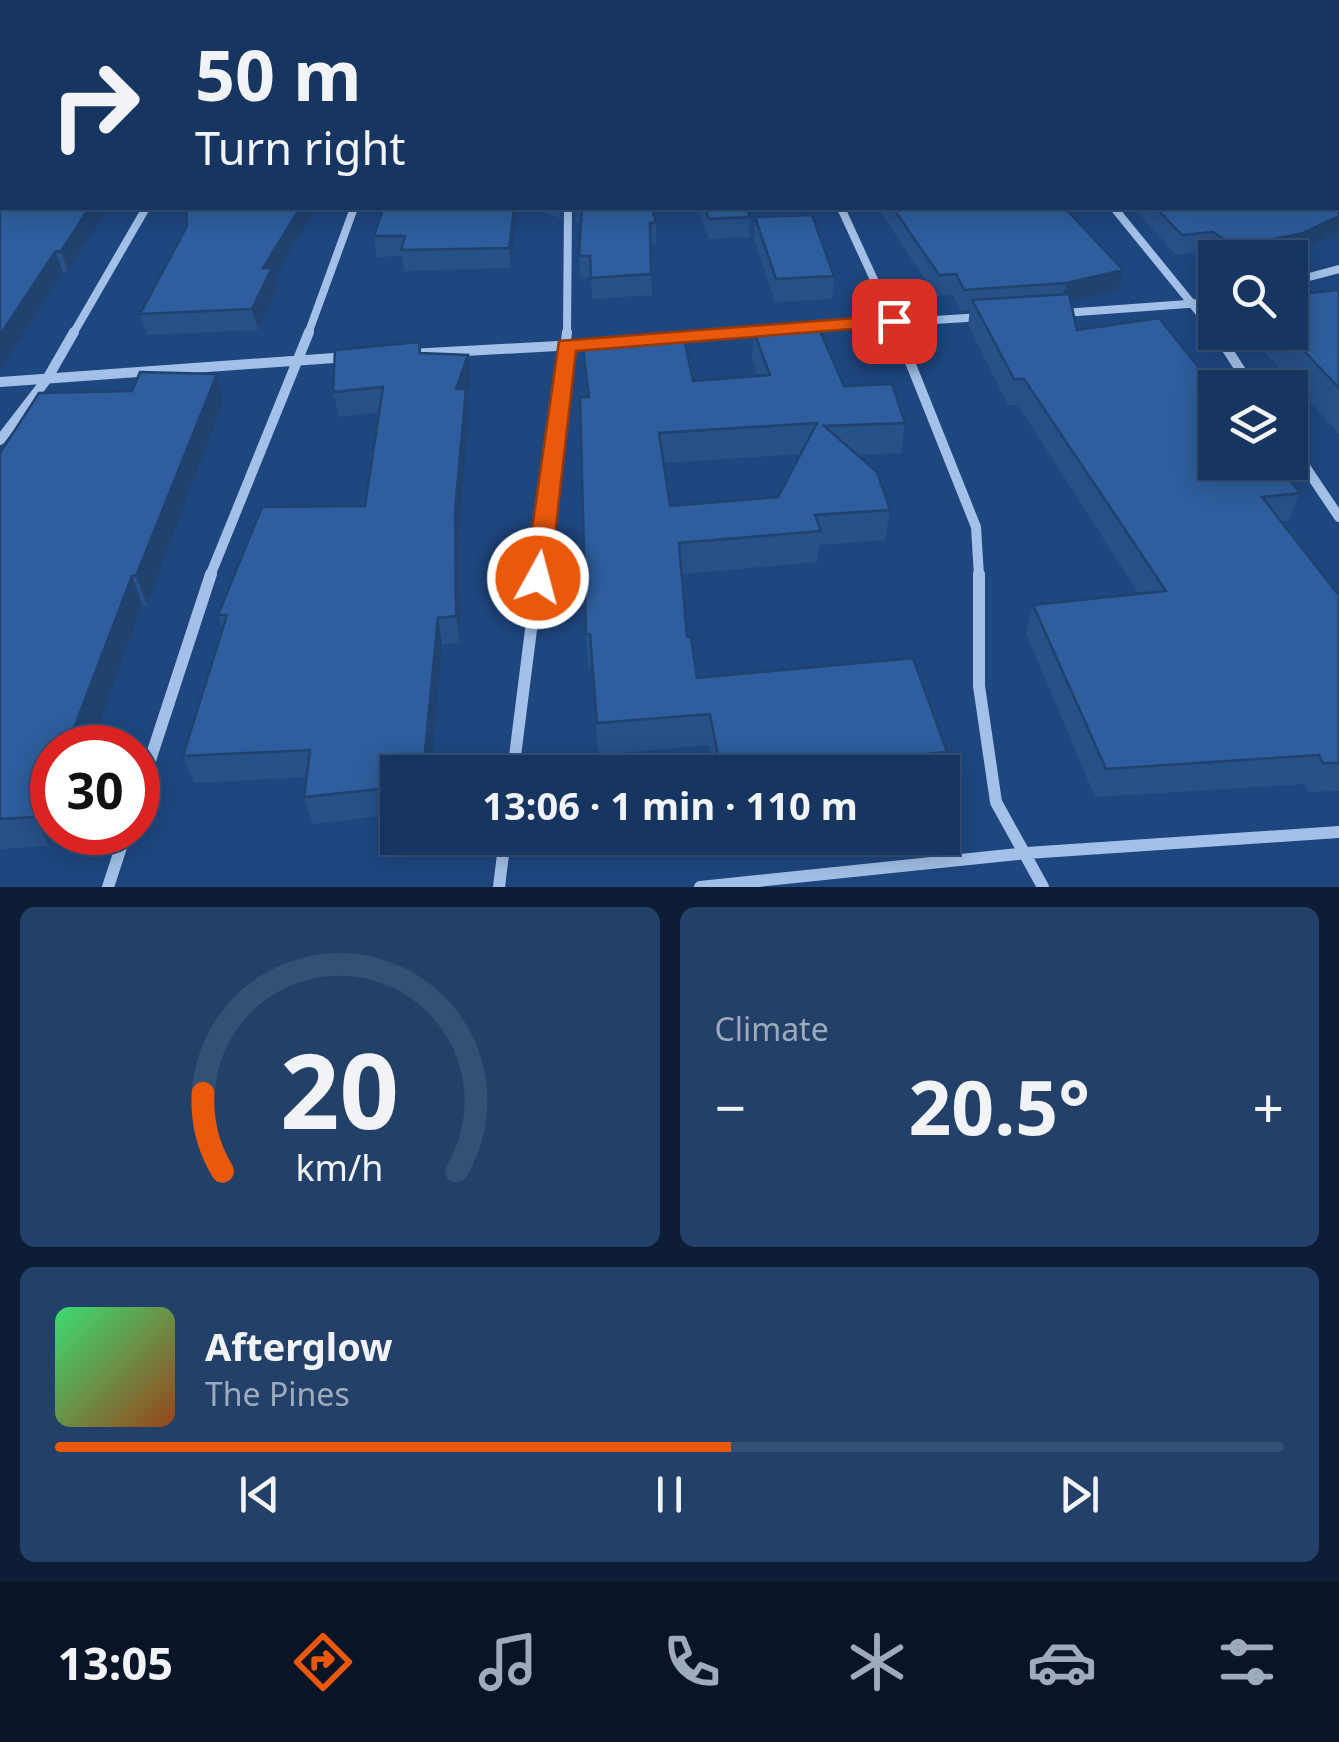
<!DOCTYPE html>
<html lang="en">
<head>
<meta charset="utf-8">
<style>
  body { margin:0; font-family:"Noto Sans",sans-serif; background:#234069; color:#f1f3f6; height:100vh; display:flex; flex-direction:column; font-size:38px; white-space:nowrap }
  * { box-sizing:border-box; margin:0 }
  p { font-size:32px; color:#9eabbd }
  .icon { flex:none; width:55px; height:55px; fill:none; stroke:currentColor; stroke-width:2; stroke-linecap:round; stroke-linejoin:round }
  .map { position:relative; height:887px; overflow:hidden }
  .panel { display:flex; flex-direction:column; gap:20px; padding:20px; background:#0c1d35; flex:1 }
  .panel>* { flex:none }
  .banner { position:absolute; left:0px; top:0px; width:1340px; height:210px; box-shadow:0 5px 25px #0003,0 0 0 2px #355075; background:#163560; color:#f1f3f6; overflow:hidden }
  .fabs { position:absolute; left:1198px; top:240px; display:grid; gap:20px }
  .fabs a { display:grid; place-items:center; width:110px; height:110px; border-radius:0px; background:#163560; box-shadow:0 5px 25px #0003,0 0 0 2px #355075; font-size:50px }
  .speed { position:absolute; left:30px; top:725px; display:flex; gap:20px; font-size:50px; font-weight:700; text-align:center }
  .speed>* { display:grid; place-content:center; width:130px; height:130px; border-radius:50%; background:#163560; box-shadow:0 5px 25px #0003,0 0 0 2px #355075; line-height:1 }
  .speed .limit { border:15px solid #d22; background:#fff; color:#111 }
  .pin { position:absolute; display:grid; place-items:center; width:85px; height:85px; color:#fff; margin:-42px; border-radius:20px; box-shadow:0 5px 15px #0006 }
  .me { position:absolute; width:110px; margin:-55px; rotate:7deg; stroke-linejoin:round; filter:drop-shadow(0 0 8px #0008) }
  .turn { display:flex; align-items:center; gap:35px; height:210px; padding:0 30px; font-size:45px }
  .turn .icon { width:130px; height:130px; stroke-width:2.5 }
  .turn b { display:block; font-size:70px; line-height:85px }
  .big { font-size:75px; font-weight:700; line-height:1.1 }
  .panel .widget { flex:1; display:flex; flex-direction:column; justify-content:center; gap:15px; min-width:0; padding:0 35px; border-radius:15px; background:#234069 }
  .panel .dial { align-items:center; gap:0 }
  .dial svg { height:260px; overflow:visible; fill:none; stroke:#355075; stroke-width:7; stroke-linecap:round; text-anchor:middle }
  .dial text { fill:#f1f3f6; stroke:none }
  .song { display:flex; align-items:center; gap:30px }
  .cover { width:120px; height:120px; border-radius:15px; background:linear-gradient(135deg,hsl(140 70% 55%),hsl(20 70% 35%)) }
  .played { height:10px; border-radius:5px; background:linear-gradient(90deg,#ea580c 55%,#355075 55%) }
  .keys { display:flex; justify-content:space-around; direction:ltr }
  .heat { display:flex; justify-content:space-between; align-items:center; font-size:55px; direction:ltr }
  .panel .tiles { flex:1; display:grid; gap:20px; grid-template-columns:1fr 1fr }
  .widget:last-child { grid-column:span 2 }
  .trip { position:absolute; left:380px; top:755px; width:580px; height:100px; border-radius:0px; background:#163560; box-shadow:0 5px 25px #0003,0 0 0 2px #355075; font-weight:700; line-height:100px; text-align:center }
  .tabs { display:flex; height:160px; justify-content:space-around; align-items:center; background:#091526; color:#9eabbd }
  .tabs .icon { width:70px; height:70px }
  .tabs .selected { color:#ea580c }
  .tabs b { font-size:45px; color:#f1f3f6 }
  .map>svg:first-child { display:block }
</style>
</head>
<body>
<div class="map">
<svg width="1339" height="887" viewBox="0 0 1339 887">
  <rect width="100%" height="100%" fill="#1e4780"/>
  <g fill="none" stroke-linecap="round" stroke-linejoin="round">
    <path stroke="#a3c1e8" stroke-width="8" d="M841,208L899,334
      M1114,208L1215,332
      M1290,282L1339,269
      M1064,313L1215,302
      M809,328L982,317
      M73,334L146,208
      M308,334L354,208
      M567,334L568,208
      M722,334L782,330"/>
    <path stroke="#a3c1e8" stroke-width="10" d="M898,332L976,527L979,576
      M1216,332L1252,388
      M670,338L757,332
      M410,354L593,344
      M0,382L348,357
      M0,440L47,379L74,332
      M1290,444L1339,517
      M210,576L309,332
      M538,576L567,332"/>
    <path stroke="#a3c1e8" stroke-width="12" d="M979,574V686L996,802L1043,887
      M513,772L538,574
      M138,797L211,574
      M108,887L126,832
      M499,887L505,838
      M700,887L1027,853L1339,832"/>
  </g>
  <path fill="#285188" fill-rule="evenodd" d="M0,0L2,2V208H108L68,272H63L0,371Z
    M736,0H1339V232L1295,253L1273,258H1216L1207,251L1176,255L1134,208H1338V2H738Z
    M186,208H316L275,279L277,289L258,330L147,335L140,314L187,226Z
    M383,208H518L511,268L404,271L402,256L377,257L374,236Z
    M526,208H561L560,218Z
    M575,208H652L656,222V243H650L652,295L592,299L591,277H580L579,256L581,223L575,222Z
    M698,208H746L750,217L749,237L709,239Z
    M878,208H1065L1118,291L1071,302L1077,330L1300,493L1288,521H1281L1337,593H1339V791L1308,792L1304,784L1095,797L1026,633L1033,605L1139,594L1018,405H1008L968,325L970,310H960L953,295L936,296Z
    M755,217L834,276L832,299L775,302L754,239Z
    M1339,290V434L1246,332H1290Z
    M754,332L905,423L901,453L857,455L890,510L885,540L819,545L817,562L682,574L687,637L697,678L947,752L942,772H714L709,745L598,755L592,666H588L586,634L587,397L582,340L693,381L758,376L752,360ZM801,454L778,497L670,506L664,463Z
    M421,353L471,380L466,394L469,413L459,537L460,643L442,644L398,772V814L312,824L304,797L307,777L194,783L183,756L223,629L218,615L365,506L379,412L339,417L333,392Z
    M217,374L224,400L147,605H142L91,748H52L49,846L0,849V453L132,391Z"/>
  <path fill="#20426f" d="M89,208H108L68,272L61,251Z
    M300,208H316L275,279L277,289L258,330L252,309L263,268Z
    M514,208H518L511,268L509,248Z
    M1339,216V232L1295,253L1273,258H1232L1236,247Z
    M55,252L63,272L0,371V335Z
    M1123,270L1118,291L1061,304L1066,283Z
    M468,355L471,380L466,394L469,413L459,537L460,643L456,616V389Z
    M217,374L224,400L147,605L136,576Z
    M132,576L142,605L91,748H72L69,741Z
    M438,618L442,644L431,772H423Z
    M52,766V832H54L49,846L34,817Z"/>
  <path fill="#2e5e9e" stroke="#20426f" stroke-width="2.5" fill-rule="evenodd" d="M0,0H732L733,2H2V185L0,186Z
    M748,0H1339V216L1303,233L1236,247L1213,232L1182,235L1156,208H1338V2H750Z
    M0,200H2V208H89L61,251L55,252L0,335Z
    M186,208H300L263,268H272L252,309L140,314L187,226Z
    M383,208H514L509,248L401,250L405,236H374Z
    M582,208H652L656,222L650,223L651,274L591,278L590,256H579Z
    M705,208H746L750,217L709,219Z
    M893,208H1065L1123,270L1066,283L964,290L956,274L939,275Z
    M812,215L834,276L776,279L755,217Z
    M1339,290V388L1286,332H1290V295Z
    M1069,294L1077,330L1159,318L1215,388V462H1275L1300,493L1262,497L1337,593H1339V763H1323L1319,755L1106,769L1033,605L1166,591L1024,379H1014L972,300Z
    M818,327L844,386L892,384L905,423L824,426L877,472L890,510L815,515L821,531L679,543L687,637H691L697,678L913,658L947,752L746,772H721L710,714L597,723L590,634H586L580,397H589L582,340L683,334L693,381L770,375L754,332ZM817,423L778,497L670,506L659,433Z
    M419,342L420,353L468,355L456,389H466L455,511L456,616L438,618L423,772H398V787L304,797L310,750L183,756L227,615H218L262,507L365,506L383,387L333,392L335,350Z
    M140,372L217,374L136,576H132L69,741H62L59,748H52V766L34,817L0,819V453L39,393L132,391Z"/>
  <path fill="#ea580c" stroke="#983908" stroke-width="2.5" d="M894,315L903,321L901,325L576,351L550,578L547,585H528L525,578L559,341Z"/>
</svg>
<div class="fabs">
<a><svg class="icon" aria-label="search" viewBox="0 0 24 24"><circle cx="10" cy="10" r="6"/><path d="M15 15l6 6"/></svg></a>
<a><svg class="icon" aria-label="layers" viewBox="0 0 24 24"><path d="M12 4l9 5-9 5-9-5zM3 14l9 5 9-5"/></svg></a>
</div>
<div class="speed"><div class="limit">30</div></div>
<div class="pin" style="left:894px;top:321px;background:#d93025"><svg class="icon" aria-label="arrive" viewBox="0 0 24 24"><path d="M6 21V4h12l-3 4 3 4H6"/></svg></div>
<svg class="me" style="left:538px;top:578px" viewBox="-20 -20 40 40"><circle r="17" fill="#ea580c" stroke="#fff" stroke-width="3"/><path d="M0-11L8 9 0 5-8 9z" fill="#fff"/></svg>
<div class="trip">13:06 · 1 min · 110 m</div>
<div class="banner">
<div class="turn"><svg class="icon" aria-label="right" viewBox="0 0 24 24"><path d="M7 20v-9h11M14 6l5 5-5 5"/></svg><div><b>50 m</b>Turn right</div></div>
</div>
</div>
<section class="panel">
<div class="tiles">
<div class="widget dial"><svg viewBox="0 0 100 80">
<path d="M14 69A42 42 0 1 1 86 69"/>
<path d="M14 69A42 42 0 0 1 8 45" stroke="#ea580c"/>
<text x="50" y="56" font-size="32" font-weight="700">20</text>
<text x="50" y="72" font-size="11">km/h</text>
</svg></div>
<div class="widget"><p>Climate</p>
<div class="heat"><a>−</a><b class="big">20.5°</b><a>+</a></div>
</div>
<div class="widget">
<div class="song"><i class="cover"></i><div><b>Afterglow</b><p>The Pines</p></div></div>
<div class="played"></div>
<div class="keys"><svg class="icon" aria-label="previous" viewBox="0 0 24 24"><path d="M18 5L8 12l10 7zM5 5v14"/></svg><svg class="icon" aria-label="pause" viewBox="0 0 24 24"><path d="M8 5v14M16 5v14"/></svg><svg class="icon" aria-label="next" viewBox="0 0 24 24"><path d="M6 5l10 7-10 7zM19 5v14"/></svg></div>
</div>
</div>
</section>
<nav class="tabs">
<b>13:05</b>
<svg class="icon selected" aria-label="directions" viewBox="0 0 24 24"><path d="M12 3l9 9-9 9-9-9zM9 14v-3h6M13 9l2 2-2 2"/></svg>
<svg class="icon" aria-label="music" viewBox="0 0 24 24"><path d="M9 18V5l10-2v13"/><circle cx="6" cy="18" r="3"/><circle cx="16" cy="16" r="3"/></svg>
<svg class="icon" aria-label="phone" viewBox="0 0 24 24"><path d="M5 4h4l2 5-3 2q2 4 5 5l2-3 5 2v4C11 20 4 13 5 4z"/></svg>
<svg class="icon" aria-label="climate" viewBox="0 0 24 24"><path d="M12 3v18M4 7l16 10M4 17L20 7"/></svg>
<svg class="icon" aria-label="car" viewBox="0 0 24 24"><path d="M5 17H2v-5l4-1 3-4h7l3 4 3 1v5h-3M9 17h6M6 11h13"/><circle cx="7" cy="17" r="2"/><circle cx="17" cy="17" r="2"/></svg>
<svg class="icon" aria-label="filters" viewBox="0 0 24 24"><path d="M4 7h16M4 17h16"/><circle cx="9" cy="7" r="2"/><circle cx="15" cy="17" r="2"/></svg>
</nav>
</body>
</html>
